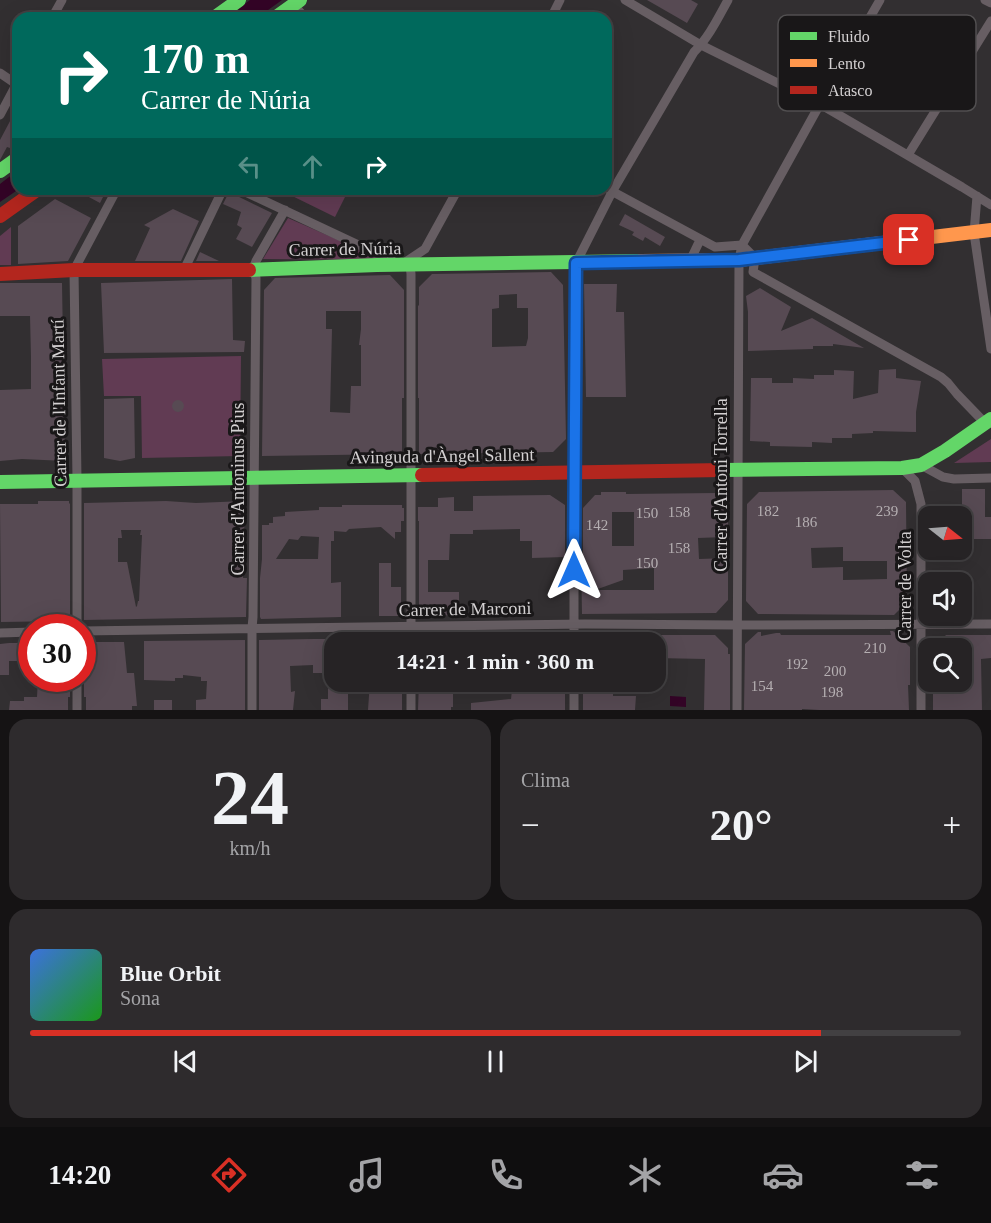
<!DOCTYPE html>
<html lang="es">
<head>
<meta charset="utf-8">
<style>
  body { margin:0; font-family:"Times New Roman",serif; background:#2e2b2d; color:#f1f3f6; height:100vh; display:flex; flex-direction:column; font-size:22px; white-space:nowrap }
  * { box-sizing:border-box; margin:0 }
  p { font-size:20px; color:#a4a4a7 }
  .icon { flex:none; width:33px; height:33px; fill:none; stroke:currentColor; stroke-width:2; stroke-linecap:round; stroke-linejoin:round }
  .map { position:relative; height:710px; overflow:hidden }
  .panel { display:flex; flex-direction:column; gap:9px; padding:9px; background:#151314; flex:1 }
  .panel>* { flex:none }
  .guide { position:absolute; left:12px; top:12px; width:600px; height:183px; border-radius:18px; box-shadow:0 6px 24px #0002,0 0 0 2px #424042; background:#00695c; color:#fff; overflow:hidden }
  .needle { width:39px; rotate:107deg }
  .fabs { position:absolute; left:918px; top:506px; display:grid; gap:12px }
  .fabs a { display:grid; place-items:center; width:54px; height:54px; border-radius:12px; background:#262325; box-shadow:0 6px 24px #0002,0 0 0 2px #424042; font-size:30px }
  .speed { position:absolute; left:18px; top:614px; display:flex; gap:12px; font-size:30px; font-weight:700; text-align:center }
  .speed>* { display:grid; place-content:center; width:78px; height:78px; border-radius:50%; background:#262325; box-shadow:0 6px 24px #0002,0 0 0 2px #424042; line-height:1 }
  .speed .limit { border:9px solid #d22; background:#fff; color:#111 }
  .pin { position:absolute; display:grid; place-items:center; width:51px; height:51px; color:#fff; margin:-26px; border-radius:12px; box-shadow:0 3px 9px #0006 }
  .me { position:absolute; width:66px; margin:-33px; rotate:0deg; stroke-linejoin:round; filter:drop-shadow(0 0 4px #0008) }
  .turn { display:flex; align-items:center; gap:21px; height:126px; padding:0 30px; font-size:27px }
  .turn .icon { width:78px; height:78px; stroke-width:2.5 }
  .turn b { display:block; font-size:42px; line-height:51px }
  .lanes { display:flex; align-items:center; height:57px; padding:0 30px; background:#0003; justify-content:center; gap:30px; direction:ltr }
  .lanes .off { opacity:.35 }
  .big { font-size:45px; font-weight:700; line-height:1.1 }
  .panel .tile { flex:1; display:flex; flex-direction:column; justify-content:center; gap:9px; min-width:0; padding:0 21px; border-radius:18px; background:#2e2b2d }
  .panel .dial { align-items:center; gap:0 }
  .dial b { font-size:78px; line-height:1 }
  .song { display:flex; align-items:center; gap:18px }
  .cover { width:72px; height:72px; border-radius:9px; background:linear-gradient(135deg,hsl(220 70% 55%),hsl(120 70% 35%)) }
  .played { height:6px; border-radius:3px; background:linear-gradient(90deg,#d93025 85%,#424042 85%) }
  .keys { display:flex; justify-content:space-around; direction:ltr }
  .heat { display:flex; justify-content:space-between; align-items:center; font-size:33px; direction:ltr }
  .panel .tiles { flex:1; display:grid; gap:9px; grid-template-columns:1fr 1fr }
  .tile:last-child { grid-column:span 2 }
  .trip { position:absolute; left:324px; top:632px; width:342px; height:60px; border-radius:18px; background:#262325; box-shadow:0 6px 24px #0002,0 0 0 2px #424042; font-weight:700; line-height:60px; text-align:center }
  .dock { display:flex; height:96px; justify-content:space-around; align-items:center; background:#0f0e0f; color:#a4a4a7 }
  .dock .icon { width:42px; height:42px }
  .dock .active { color:#d93025 }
  .dock b { font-size:27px; color:#f1f3f6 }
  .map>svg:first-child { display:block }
</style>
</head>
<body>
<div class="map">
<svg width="991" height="710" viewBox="0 0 991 710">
  <rect width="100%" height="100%" fill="#322f31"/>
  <path fill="#613b53" d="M278,189H349L335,217Z
    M288,218L384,260L263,259Z
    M11,227V265H0V236Z
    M241,356L240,456L142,458L141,396H104L102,359Z
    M991,439V462L954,463Z"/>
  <path fill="#330426" d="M250,0H282L257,18H226Z
    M18,170L19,189L0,202V184Z
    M670,696L686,697V707L670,706Z"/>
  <path fill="#574a53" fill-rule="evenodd" d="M647,0H691L698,4L687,23Z
    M18,106V143L10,148L7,147L0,160V140Z
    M74,189H107L100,203Z
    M229,192L272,213L252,247L236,239L242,228L237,225L241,212L223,204Z
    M55,199L91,218L68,261L18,264V226Z
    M173,209L199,221L181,261H135L150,228L144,225Z
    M625,214L665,237L660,246L645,237L643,241L632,235L634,232L619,225Z
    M200,252L219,261H196Z
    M551,272L563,285L566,439L553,452L419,454V398H418V305L419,306V287L432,274ZM517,294V308H528V338L526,346L492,347V309L499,308V295Z
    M390,275L404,290V398H402V454L262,456L264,290L275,278ZM326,311H361V329L359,345H361V386H351L350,413L330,412L332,329H326Z
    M232,279L233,340L245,341L244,352L104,353L101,283Z
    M0,283H62L65,461L22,459L0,461V390L31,389V357L30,316H0Z
    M584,284H617L616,312H624L626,397H586Z
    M760,288L791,307L781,331L812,318L864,348L833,344V346H813V349L748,351V312L746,296Z
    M896,369V378L921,381L916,412V432L873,431V433L852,434V438H832V443L812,442V447L770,446V442L750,441L751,378H772V383H793V378L814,379V375H834V370L854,371L853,399L878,393L879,370Z
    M134,398L135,458L120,461L104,458V399Z
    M172 406a6 6 0 1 1 12 0a6 6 0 1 1-12 0Z
    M962,489H985V517H991V539H962Z
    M893,490L906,502L907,602L894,615L758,614L746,601L747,504L759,492ZM843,547V561H887V579L843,580V567L812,568L811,548Z
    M601,492H626V494L716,493L728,505V535L725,537L698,538L699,559L728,558V600L716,613L582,614L581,559H583V508L595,495H601ZM612,512H634V546H612ZM654,568V590H595L623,580V570Z
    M550,495L565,505V557L532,558V541H520V529L473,530V534H450L449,560H428V592H459V615L419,616V521H418V507H438V498L454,497V511H473V496Z
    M38,501H69V504L70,503V620L68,621L1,622L0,504H38Z
    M166,501L196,503L245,501L243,578H247L246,617L84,620V503ZM121,530H141L140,535H142L139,601H138L137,606L136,607L127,562H118V538H122Z
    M342,505H402V508H404V521H401V532H395V539L381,527L349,529L346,532L334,531V541H331V583L341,582V617L261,619L260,617V578L262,559V525H269V523H273V517L285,516V512L319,510V507H342ZM301,536L319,537L318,559H276L289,539L298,540Z
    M379,563H391V587H401V616H379Z
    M890,631H893L910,647V685H908L909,710H819L802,709V710H744L745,644L758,632H761V636L776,633H780L781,635H891Z
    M656,635H715L728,648V654H730V710H704L705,659L656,658Z
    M946,635H991V658L981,659L982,710H933V681H962V648H933Z
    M313,639H334V673H313V665L290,666L291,692L295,691L293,710H259V640Z
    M245,640V710H196V700L206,699L207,681H201V677L183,675V678H175V681L144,680V641Z
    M86,642H124L127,673H134L137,706H132V710H86V697H84V678H86Z
    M9,643H32V661H9V675H0V644Z
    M38,678H70V697H68V710H9L10,701H24V697H37Z
    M328,681H348V710H321V699H328Z
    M370,681H402V710H368Z
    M419,681H453V707H451V710H418Z
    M513,681H565V710H471V703L511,699Z
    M583,681H613V696H636L635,710H583Z
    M154,700H172V710H154Z"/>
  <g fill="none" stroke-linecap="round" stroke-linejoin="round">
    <path stroke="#675e63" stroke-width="9" d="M625,0L701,45L820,104L962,187L991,205
      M985,0L991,3
      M294,5L305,18
      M52,18L62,0
      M551,18L560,0
      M0,73L16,84
      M0,115L18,81
      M908,155L991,21
      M606,188L715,247L742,245L755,258L753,272L941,377L948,383L957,394L985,423
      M239,189L401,265L425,249L458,189
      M977,196L974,233L991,349
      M690,261L700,240
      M410,265L411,274V642
      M184,270L223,189
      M921,465L943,477L954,479L991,478
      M902,468L915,481L921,504V710
      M77,627V480L74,270L117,189
      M82,631L585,624L737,625L991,624
      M0,633L32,632
      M574,642V472L576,263L612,192L694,52C709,37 718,18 728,0
      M77,710V678
      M252,710V628L253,617L256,278L253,269L256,261L285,210
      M411,710V681
      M574,710V681
      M737,710L739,260L742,245L820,104L880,0"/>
    <path stroke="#63d668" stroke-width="14" d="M214,18L239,0
      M275,18L300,0
      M0,171L18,158
      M249,270L377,265L641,261
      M723,470L902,468L921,465L945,451L991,419
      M0,482L422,475"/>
    <path stroke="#ff974d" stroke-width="14" d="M641,261L739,260L991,230"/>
    <path stroke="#b3261e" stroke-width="14" d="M0,216L38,189
      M0,274L74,270H249
      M422,475L723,470"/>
  </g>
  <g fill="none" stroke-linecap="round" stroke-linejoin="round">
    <g stroke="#114b97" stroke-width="15">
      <path id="route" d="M574,570L576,263L739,260L909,240"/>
    </g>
    <use href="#route" stroke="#1a73e8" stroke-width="10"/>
  </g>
  <g text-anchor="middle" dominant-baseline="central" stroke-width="6" stroke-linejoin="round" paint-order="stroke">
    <g font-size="15" fill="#b5afb2">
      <text x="768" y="511">182</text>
      <text x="887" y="511">239</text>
      <text x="679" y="512">158</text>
      <text x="647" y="513">150</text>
      <text x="806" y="522">186</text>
      <text x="597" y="525">142</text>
      <text x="679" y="548">158</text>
      <text x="647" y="563">150</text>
      <text x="875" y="648">210</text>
      <text x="797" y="664">192</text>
      <text x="835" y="671">200</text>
      <text x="762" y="686">154</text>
      <text x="832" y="692">198</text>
    </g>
    <g font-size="18" fill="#d4d1d2" stroke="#191718">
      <text transform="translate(345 249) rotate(-1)">Carrer de Núria</text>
      <text transform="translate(59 403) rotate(-91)">Carrer de l'Infant Martí</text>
      <text transform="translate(442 456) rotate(-1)">Avinguda d'Àngel Sallent</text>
      <text transform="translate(721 485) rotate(-90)">Carrer d'Antoni Torrella</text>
      <text transform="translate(238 489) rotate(-90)">Carrer d'Antoninus Pius</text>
      <text transform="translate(905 586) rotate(-90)">Carrer de Volta</text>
      <text transform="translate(465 609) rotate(-1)">Carrer de Marconi</text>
    </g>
  </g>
  <rect x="778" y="15" width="198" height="96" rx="9" fill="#191718" stroke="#514f50" stroke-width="1.5"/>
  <rect x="790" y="32" width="27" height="8" fill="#63d668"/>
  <rect x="790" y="59" width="27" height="8" fill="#ff974d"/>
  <rect x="790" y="86" width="27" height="8" fill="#b3261e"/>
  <g font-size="16" fill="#d4d1d2">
    <text x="828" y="42">Fluido</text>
    <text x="828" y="69">Lento</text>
    <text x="828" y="96">Atasco</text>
  </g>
</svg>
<div class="fabs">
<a><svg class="needle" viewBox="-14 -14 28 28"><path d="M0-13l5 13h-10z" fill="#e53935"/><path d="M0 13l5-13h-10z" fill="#a4a4a7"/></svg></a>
<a><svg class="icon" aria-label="sound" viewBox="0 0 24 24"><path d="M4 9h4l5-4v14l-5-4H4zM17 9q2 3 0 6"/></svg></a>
<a><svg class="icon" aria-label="search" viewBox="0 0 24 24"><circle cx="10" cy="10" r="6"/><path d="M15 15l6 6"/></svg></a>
</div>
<div class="speed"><div class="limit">30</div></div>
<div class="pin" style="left:909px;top:240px;background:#d93025"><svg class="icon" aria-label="arrive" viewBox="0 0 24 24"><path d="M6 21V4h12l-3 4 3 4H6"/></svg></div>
<svg class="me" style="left:574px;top:570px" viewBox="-20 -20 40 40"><path d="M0-17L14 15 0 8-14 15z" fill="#1a73e8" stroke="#fff" stroke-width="4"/></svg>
<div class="trip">14:21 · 1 min · 360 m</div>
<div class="guide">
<div class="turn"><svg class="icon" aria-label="right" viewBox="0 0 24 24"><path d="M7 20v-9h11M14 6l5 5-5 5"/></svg><div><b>170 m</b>Carrer de Núria</div></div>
<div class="lanes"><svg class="icon off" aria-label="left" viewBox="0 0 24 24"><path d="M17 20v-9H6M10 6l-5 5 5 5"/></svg><svg class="icon off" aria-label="ahead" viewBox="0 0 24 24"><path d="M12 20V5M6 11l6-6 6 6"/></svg><svg class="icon" aria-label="right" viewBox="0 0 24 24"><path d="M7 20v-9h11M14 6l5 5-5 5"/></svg></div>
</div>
</div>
<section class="panel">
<div class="tiles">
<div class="tile dial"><b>24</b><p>km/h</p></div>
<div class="tile"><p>Clima</p>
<div class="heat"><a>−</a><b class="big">20°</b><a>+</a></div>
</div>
<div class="tile">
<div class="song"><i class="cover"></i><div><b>Blue Orbit</b><p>Sona</p></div></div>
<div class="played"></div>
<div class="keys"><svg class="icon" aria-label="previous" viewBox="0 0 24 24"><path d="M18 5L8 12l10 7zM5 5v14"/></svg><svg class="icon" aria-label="pause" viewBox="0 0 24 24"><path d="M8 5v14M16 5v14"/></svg><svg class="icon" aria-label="next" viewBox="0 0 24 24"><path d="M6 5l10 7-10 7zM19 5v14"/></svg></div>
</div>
</div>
</section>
<nav class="dock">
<b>14:20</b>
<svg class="icon active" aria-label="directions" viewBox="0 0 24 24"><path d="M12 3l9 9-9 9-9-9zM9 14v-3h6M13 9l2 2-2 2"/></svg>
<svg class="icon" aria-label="music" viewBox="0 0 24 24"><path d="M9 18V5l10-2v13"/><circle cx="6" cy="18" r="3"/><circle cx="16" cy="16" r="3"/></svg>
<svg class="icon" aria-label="phone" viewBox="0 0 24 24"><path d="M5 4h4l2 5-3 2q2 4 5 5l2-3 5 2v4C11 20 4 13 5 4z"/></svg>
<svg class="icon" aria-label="climate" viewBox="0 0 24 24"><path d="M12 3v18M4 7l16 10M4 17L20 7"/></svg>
<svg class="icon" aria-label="car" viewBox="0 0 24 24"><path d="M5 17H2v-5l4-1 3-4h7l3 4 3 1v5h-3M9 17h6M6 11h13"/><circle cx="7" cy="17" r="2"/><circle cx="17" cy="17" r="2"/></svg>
<svg class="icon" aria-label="filters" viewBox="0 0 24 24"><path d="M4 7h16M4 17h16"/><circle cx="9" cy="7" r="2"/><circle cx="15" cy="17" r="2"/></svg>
</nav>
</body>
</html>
